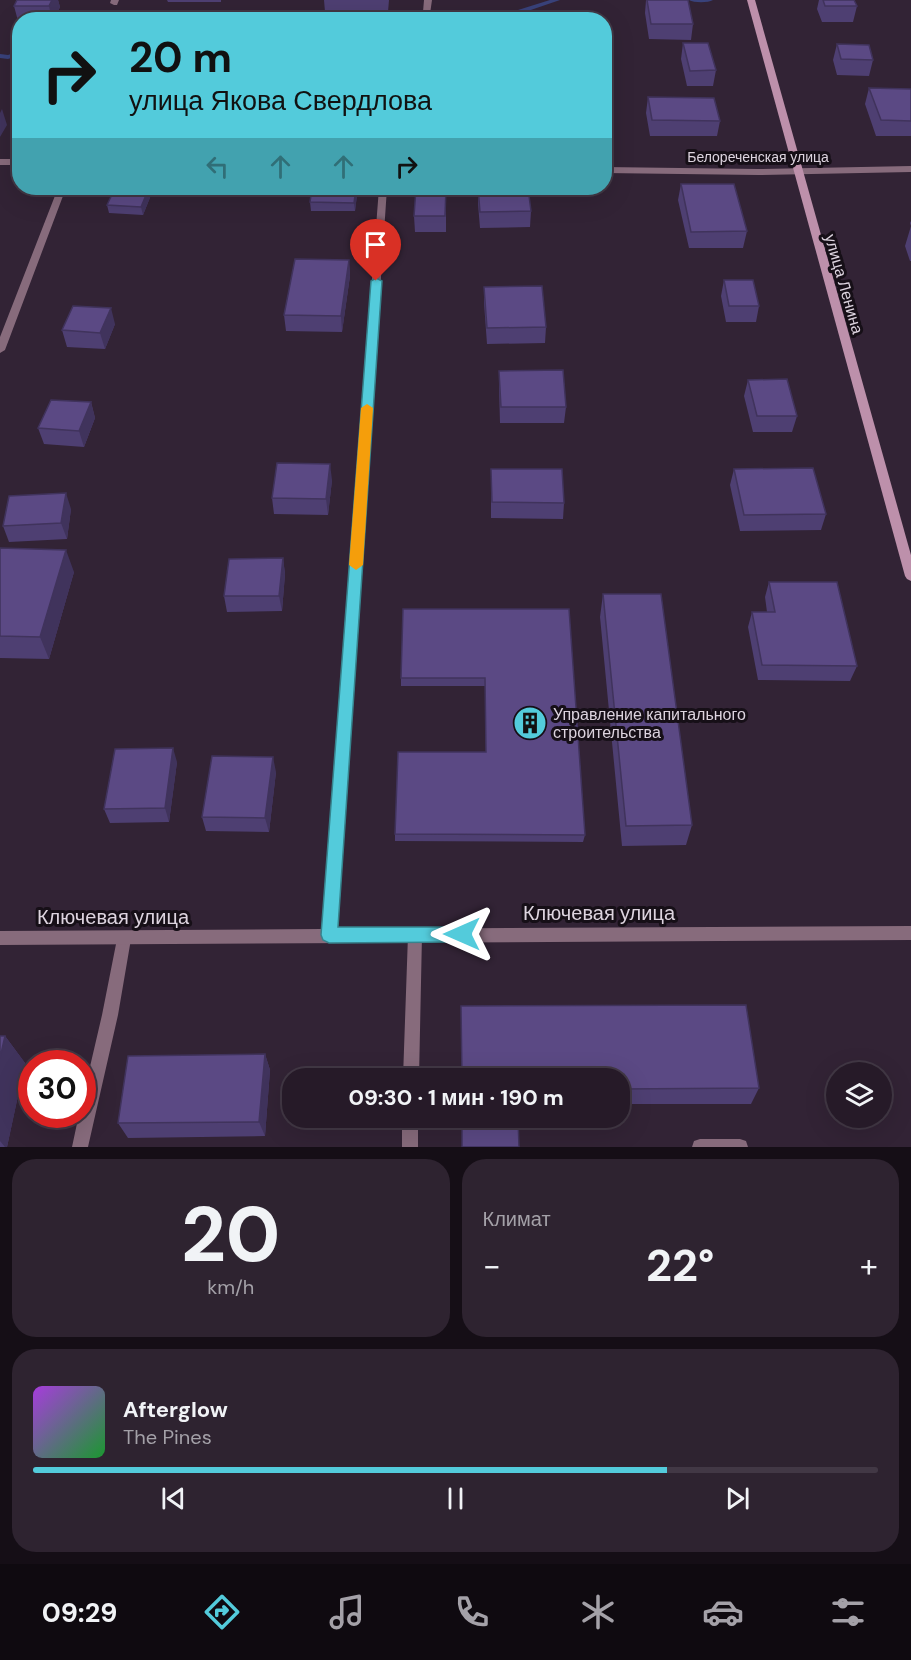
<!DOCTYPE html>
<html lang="ru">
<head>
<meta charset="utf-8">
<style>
  body { margin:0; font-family:"DM Sans",sans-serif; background:#2e2330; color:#f1f3f6; height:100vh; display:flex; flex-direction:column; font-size:22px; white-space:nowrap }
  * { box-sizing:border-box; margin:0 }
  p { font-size:20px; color:#a4a1a8 }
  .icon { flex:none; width:33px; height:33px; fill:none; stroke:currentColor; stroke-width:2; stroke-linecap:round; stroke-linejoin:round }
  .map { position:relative; height:1147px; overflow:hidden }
  .details { display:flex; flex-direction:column; gap:12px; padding:12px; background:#150e16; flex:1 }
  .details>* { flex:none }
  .banner { position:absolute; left:12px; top:12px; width:600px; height:183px; border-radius:24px; box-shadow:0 6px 24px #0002,0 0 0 2px #423845; background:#53cbdb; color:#111; overflow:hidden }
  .tools { position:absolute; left:826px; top:1062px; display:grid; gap:12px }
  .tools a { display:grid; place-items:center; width:66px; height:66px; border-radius:50%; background:#261a28; box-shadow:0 6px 24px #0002,0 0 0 2px #423845; font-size:30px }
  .speed { position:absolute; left:18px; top:1050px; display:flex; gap:12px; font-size:30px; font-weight:700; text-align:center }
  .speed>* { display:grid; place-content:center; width:78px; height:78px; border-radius:50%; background:#261a28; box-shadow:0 6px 24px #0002,0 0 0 2px #423845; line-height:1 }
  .speed .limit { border:9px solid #d22; background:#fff; color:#111 }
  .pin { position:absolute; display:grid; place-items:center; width:51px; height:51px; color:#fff; margin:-62px -26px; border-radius:50% 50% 50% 0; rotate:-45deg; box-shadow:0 0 6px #0007 }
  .pin .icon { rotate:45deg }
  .me { position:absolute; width:66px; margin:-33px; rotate:270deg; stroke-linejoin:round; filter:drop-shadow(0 0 4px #0008) }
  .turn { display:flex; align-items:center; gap:21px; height:126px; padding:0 18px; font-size:27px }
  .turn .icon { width:78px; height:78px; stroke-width:2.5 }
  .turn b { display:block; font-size:42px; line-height:51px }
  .lanes { display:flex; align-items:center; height:57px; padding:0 18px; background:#0003; justify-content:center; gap:30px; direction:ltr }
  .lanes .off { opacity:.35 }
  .big { font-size:45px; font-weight:700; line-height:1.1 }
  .details .tile { flex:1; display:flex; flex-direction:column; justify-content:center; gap:9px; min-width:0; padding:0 21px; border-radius:24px; background:#2e2330 }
  .details .dial { align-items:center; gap:0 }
  .dial b { font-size:78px; line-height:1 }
  .song { display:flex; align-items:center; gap:18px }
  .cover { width:72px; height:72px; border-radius:9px; background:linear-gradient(135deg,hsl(280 70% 55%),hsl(130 70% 35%)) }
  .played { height:6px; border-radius:3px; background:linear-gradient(90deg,#53cbdb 75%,#423845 75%) }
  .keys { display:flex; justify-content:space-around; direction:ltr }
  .heat { display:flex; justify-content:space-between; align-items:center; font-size:33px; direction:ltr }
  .details .tiles { flex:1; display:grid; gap:12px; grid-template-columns:1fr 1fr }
  .tile:last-child { grid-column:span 2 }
  .trip { position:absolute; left:282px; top:1068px; width:348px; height:60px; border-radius:24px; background:#261a28; box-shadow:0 6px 24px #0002,0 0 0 2px #423845; font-weight:700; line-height:60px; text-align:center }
  .menu { display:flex; height:96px; justify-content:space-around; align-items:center; background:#0f0a10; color:#a4a1a8 }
  .menu .icon { width:42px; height:42px }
  .menu .active { color:#53cbdb }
  .menu b { font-size:27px; color:#f1f3f6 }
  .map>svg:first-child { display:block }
</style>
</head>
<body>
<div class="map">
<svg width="911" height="1147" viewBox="0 0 911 1147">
  <rect width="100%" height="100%" fill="#322335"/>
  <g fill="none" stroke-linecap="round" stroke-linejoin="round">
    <path fill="#39427b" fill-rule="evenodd" d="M550,0H560L519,14L475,16L469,20H461L473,12L518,10Z
      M689,0H713C708,3 694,3 689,0Z
      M20,51V55L8,59L0,58V54L8,55Z"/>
    <path fill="#876b7c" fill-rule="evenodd" d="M415,928L420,930L422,935L419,1078H403L408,935L410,930Z
      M124,932L129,934L131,939L118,1015L88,1147H72L79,1114H82V1101L102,1015L117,939L119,934Z
      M402,1118H418V1147H402Z
      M700,1139H740L746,1141L748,1147H692L694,1141Z"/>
    <path fill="#876b7c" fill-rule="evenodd" d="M111,0H119L117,5H114L110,3Z
      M424,0H432L430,14L423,12Z
      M0,159H20V165H0Z
      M911,166V172L758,175L604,173V167L758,169Z
      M58,188H66L5,350L0,353V337Z
      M379,188H387L337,929L911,926V940L0,945V931L322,929Z"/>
    <path fill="#bd90ab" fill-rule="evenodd" d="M747,0H755L911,555V581L907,579L905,576Z"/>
  </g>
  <path fill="#4e3f72" d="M17,0H58L60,7L54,20H20V21H18L14,6Z
    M167,0H221V2H168Z
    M324,0H389L388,12H325Z
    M646,0L693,24L691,40L649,39L645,13Z
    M819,0H854L857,6L853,22H822L817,9Z
    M683,43L716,70L713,86H687L681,59Z
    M837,44L873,60L869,76L837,75L833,60Z
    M869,88L911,89V136H876L865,104Z
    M648,97L720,121L717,136H650L646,113Z
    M681,184L747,231L743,248H689L678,200Z
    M150,188L151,195L143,215L109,213L107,205Z
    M446,188V232H415L414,216Z
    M478,188L531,211L530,227L480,228L478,204Z
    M357,195L355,211H311L310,202Z
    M911,221V261H910L905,246L911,226L910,223Z
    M349,260L350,276L342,332L286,331L284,315Z
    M724,280L759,306L756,322H726L721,296Z
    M484,287L546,327L545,343L487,344L484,303Z
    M115,324L105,349L67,347L62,330Z
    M499,371L566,407L564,423H500L499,387Z
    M748,380L797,416L792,432H753L744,396Z
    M91,402L95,418L84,447L44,444L38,428Z
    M491,469L564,503L563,519L491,518Z
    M734,469L826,514L821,530L740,531L730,485Z
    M332,480L328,515L274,514L272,498Z
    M71,509L67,539L9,542L3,526Z
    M0,548L74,572L49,659L0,658Z
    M283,558L285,574L282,611L227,612L224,596Z
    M769,582L857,666L850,681L758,680L748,627L752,612H767L765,597Z
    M603,594L692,825L686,845L622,846L600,617Z
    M569,609L585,835L583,842L395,841V834L486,752L485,686H401V678Z
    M177,762L169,822L110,823L104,809Z
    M276,772L269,832L206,831L202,817Z
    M0,1036H5L25,1063L7,1147H0Z
    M265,1054L270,1070L265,1136L128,1138L118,1123Z
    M620,1078L759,1088L751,1104H620Z"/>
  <path fill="#40335c" d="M52,0H58L60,7L54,20H52L49,6Z
    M2,109L7,125L0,137V113Z
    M150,188L151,195L143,215L141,207Z
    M356,188L357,195L355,211L354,203Z
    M349,260L350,276L342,332L341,316Z
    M111,308L115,324L105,349L100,333Z
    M91,402L95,418L84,447L79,431Z
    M330,464L332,480L328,515L326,499Z
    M66,493L71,509L67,539L61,523Z
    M66,550L74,572L49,659L40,637Z
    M283,558L285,574L282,611L279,596Z
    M173,748L177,762L169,822L165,808Z
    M273,757L276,772L269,832L265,818Z
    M5,1036L25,1063L7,1147H5L0,1141V1058Z
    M265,1054L270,1070L265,1136L259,1122Z"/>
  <path fill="#5b4984" stroke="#40335c" stroke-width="1.5" d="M17,0H52L49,6H14Z
    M647,0H688L693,24H651Z
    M823,0H854L857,6H825Z
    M683,43H708L716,70L690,71Z
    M837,44L869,45L873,60L841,59Z
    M869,88L911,89V121L881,120Z
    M648,97L714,98L720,121L652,120Z
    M681,184H734L747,231L691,232Z
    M115,188H149L141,207L107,205Z
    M312,188H356L354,203L310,202Z
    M416,188H446L445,216H414Z
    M478,188H528L531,211L480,212Z
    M295,259L349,260L341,316L284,315Z
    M724,280H753L759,306H729Z
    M542,286L546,327L487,328L484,287Z
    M73,306L111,308L100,333L62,330Z
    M563,370L566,407H501L499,371Z
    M787,379L797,416H757L748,380Z
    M51,400L91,402L79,431L38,428Z
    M277,463L330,464L326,499L272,498Z
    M813,468L826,514L744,515L734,469Z
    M491,469H562L564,503L492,502Z
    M66,493L61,523L3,526L9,496Z
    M0,548L66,550L40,637L0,636Z
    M283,558L279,596H224L229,559Z
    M769,582H837L857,666L762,665L752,612H775Z
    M603,594H661L692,825L626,826Z
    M403,609H569L585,835L395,834L398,752H486L485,678H401Z
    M173,748L165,808L104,809L115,749Z
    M212,756L273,757L265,818L202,817Z
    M746,1005L759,1088L620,1089V1078H462L461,1006Z
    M0,1036H5L0,1058Z
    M265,1054L259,1122L118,1123L128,1056Z
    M462,1118H518L519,1147H462Z"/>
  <path fill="#53cbdb" stroke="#36848e" stroke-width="1.5" d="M376,278L382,281L338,927H462L468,929L471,934L468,940L462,942L329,943L323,940L321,935L371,281Z"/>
  <path fill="#f59e0b" d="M367,404L373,408L363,565L356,570L349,565L361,408Z"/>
  <defs>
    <g id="building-disc" transform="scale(1.725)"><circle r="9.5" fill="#53cbdb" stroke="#160f17"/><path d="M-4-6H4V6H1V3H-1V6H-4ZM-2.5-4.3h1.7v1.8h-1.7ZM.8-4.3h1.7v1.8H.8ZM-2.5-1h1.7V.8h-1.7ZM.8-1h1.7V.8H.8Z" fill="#111"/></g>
  </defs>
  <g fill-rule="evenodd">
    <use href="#building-disc" x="530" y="723"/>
  </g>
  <g text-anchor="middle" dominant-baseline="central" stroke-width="6" stroke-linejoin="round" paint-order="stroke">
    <g font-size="14" fill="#ddd4df" stroke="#160f17">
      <text x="758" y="157">Белореченская улица</text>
    </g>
    <g font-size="16" fill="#ddd4df" stroke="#160f17">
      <text transform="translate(844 284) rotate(74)">улица Ленина</text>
    </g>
    <g font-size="16" fill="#ddd4df" stroke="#160f17" text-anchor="start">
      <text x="553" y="714">Управление капитального<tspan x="553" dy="18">строительства</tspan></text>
    </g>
    <g font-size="20" fill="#ddd4df" stroke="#160f17">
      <text x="599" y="913">Ключевая улица</text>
      <text x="113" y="917">Ключевая улица</text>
    </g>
  </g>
</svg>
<div class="tools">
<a><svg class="icon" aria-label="layers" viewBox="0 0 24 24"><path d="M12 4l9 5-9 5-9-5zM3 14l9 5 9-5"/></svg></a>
</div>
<div class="speed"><div class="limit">30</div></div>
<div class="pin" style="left:376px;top:281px;background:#d93025"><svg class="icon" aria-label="arrive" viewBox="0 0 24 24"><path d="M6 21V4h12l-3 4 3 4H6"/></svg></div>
<svg class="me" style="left:462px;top:934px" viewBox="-20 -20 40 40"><path d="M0-17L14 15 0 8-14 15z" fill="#53cbdb" stroke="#fff" stroke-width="4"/></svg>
<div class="trip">09:30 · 1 мин · 190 m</div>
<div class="banner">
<div class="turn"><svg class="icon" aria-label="right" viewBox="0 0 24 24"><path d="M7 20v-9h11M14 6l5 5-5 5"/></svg><div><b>20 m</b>улица Якова Свердлова</div></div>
<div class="lanes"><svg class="icon off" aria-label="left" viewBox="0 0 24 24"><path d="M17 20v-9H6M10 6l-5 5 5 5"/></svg><svg class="icon off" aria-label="ahead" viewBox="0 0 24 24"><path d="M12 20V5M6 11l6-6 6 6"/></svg><svg class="icon off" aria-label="ahead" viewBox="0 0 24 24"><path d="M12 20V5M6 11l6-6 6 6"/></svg><svg class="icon" aria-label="right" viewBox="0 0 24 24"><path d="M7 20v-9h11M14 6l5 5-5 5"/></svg></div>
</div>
</div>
<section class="details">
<div class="tiles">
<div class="tile dial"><b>20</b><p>km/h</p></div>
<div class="tile"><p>Климат</p>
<div class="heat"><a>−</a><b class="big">22°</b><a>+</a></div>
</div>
<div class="tile">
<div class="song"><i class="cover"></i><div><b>Afterglow</b><p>The Pines</p></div></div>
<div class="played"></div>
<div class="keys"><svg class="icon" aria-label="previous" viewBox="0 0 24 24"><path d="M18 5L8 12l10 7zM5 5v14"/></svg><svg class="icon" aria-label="pause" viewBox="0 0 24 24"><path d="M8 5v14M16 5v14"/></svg><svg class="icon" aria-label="next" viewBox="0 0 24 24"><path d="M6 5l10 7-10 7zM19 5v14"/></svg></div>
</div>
</div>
</section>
<nav class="menu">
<b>09:29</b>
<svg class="icon active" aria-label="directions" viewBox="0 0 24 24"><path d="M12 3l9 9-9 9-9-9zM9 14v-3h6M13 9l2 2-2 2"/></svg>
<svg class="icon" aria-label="music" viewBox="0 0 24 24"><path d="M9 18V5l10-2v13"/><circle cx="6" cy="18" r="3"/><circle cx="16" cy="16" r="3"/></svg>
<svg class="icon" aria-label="phone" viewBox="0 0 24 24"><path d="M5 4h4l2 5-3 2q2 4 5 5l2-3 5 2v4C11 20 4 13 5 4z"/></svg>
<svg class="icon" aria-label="climate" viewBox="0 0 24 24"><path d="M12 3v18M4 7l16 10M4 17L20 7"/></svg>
<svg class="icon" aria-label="car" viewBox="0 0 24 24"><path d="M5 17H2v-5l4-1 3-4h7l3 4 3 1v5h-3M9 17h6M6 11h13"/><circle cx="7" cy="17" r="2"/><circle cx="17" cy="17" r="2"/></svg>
<svg class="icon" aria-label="filters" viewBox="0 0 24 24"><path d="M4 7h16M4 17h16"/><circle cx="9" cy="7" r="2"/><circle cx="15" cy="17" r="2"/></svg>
</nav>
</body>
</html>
